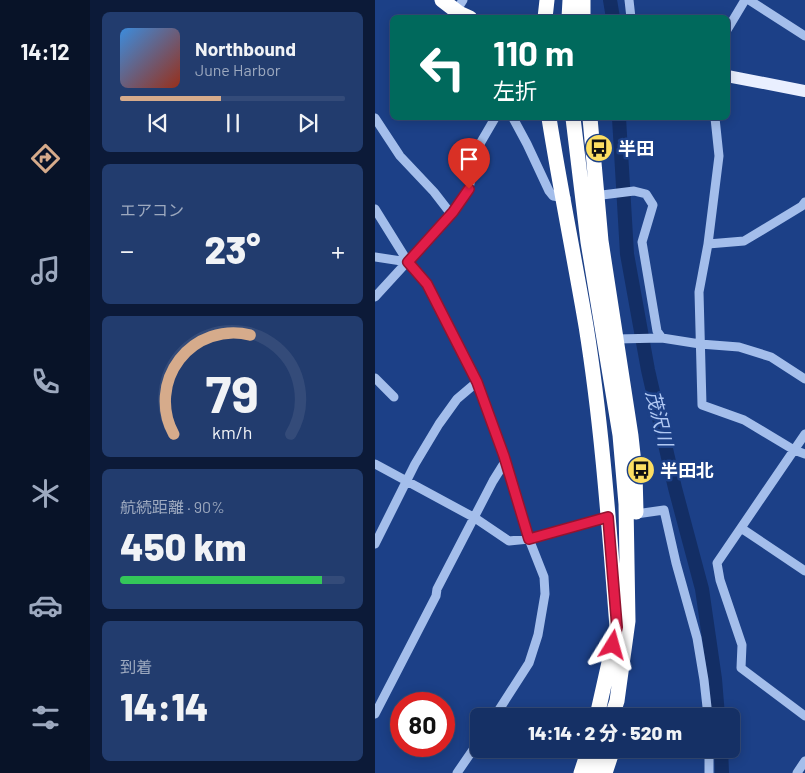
<!DOCTYPE html>
<html lang="ja">
<head>
<meta charset="utf-8">
<style>
  body { margin:0; font-family:Barlow,"Noto Sans JP",sans-serif; background:#223c6e; color:#f1f3f6; height:100vh; display:flex; flex-direction:column; font-size:19px; white-space:nowrap }
  * { box-sizing:border-box; margin:0 }
  p { font-size:16px; color:#9da9bf }
  .icon { flex:none; width:28px; height:28px; fill:none; stroke:currentColor; stroke-width:2; stroke-linecap:round; stroke-linejoin:round }
  .map { position:relative; flex:1; overflow:hidden }
  .sheet { display:flex; flex-direction:column; gap:12px; padding:12px; background:#0c1a38; width:285px }
  .sheet>* { flex:none }
  .top-card { position:absolute; left:15px; top:15px; width:340px; height:105px; border-radius:8px; box-shadow:0 2px 12px #0003,0 0 0 1px #344b79; background:#00695c; color:#fff; overflow:hidden }
  .speed { position:absolute; left:15px; top:692px; display:flex; gap:10px; font-size:25px; font-weight:700; text-align:center }
  .speed>* { display:grid; place-content:center; width:65px; height:65px; border-radius:50%; background:#153065; box-shadow:0 2px 12px #0003,0 0 0 1px #344b79; line-height:1 }
  .speed .limit { border:8px solid #d22; background:#fff; color:#111 }
  .pin { position:absolute; display:grid; place-items:center; width:42px; height:42px; color:#fff; margin:-51px -21px; border-radius:50% 50% 50% 0; rotate:-45deg; box-shadow:0 0 5px #0007 }
  .pin .icon { rotate:45deg }
  .me { position:absolute; width:55px; margin:-28px; rotate:8deg; stroke-linejoin:round; filter:drop-shadow(0 0 4px #0008) }
  .turn { display:flex; align-items:center; gap:18px; height:105px; padding:0 20px; font-size:22px }
  .turn .icon { width:65px; height:65px; stroke-width:2.5 }
  .turn b { display:block; font-size:35px; line-height:42px }
  .big { font-size:38px; font-weight:800; line-height:1.1 }
  .sheet .card { flex:1; display:flex; flex-direction:column; justify-content:center; gap:8px; min-width:0; padding:0 18px; border-radius:8px; background:#223c6e }
  .sheet .dial { align-items:center; gap:0 }
  .dial svg { height:130px; overflow:visible; fill:none; stroke:#344b79; stroke-width:7; stroke-linecap:round; text-anchor:middle }
  .dial text { fill:#f1f3f6; stroke:none }
  .song { display:flex; align-items:center; gap:15px }
  .cover { width:60px; height:60px; border-radius:8px; background:linear-gradient(135deg,hsl(210 70% 55%),hsl(10 70% 35%)) }
  .played { height:5px; border-radius:2px; background:linear-gradient(90deg,#d6ab8b 45%,#344b79 45%) }
  .keys { display:flex; justify-content:space-around; direction:ltr }
  .heat { display:flex; justify-content:space-between; align-items:center; font-size:28px; direction:ltr }
  .charge { height:8px; border-radius:4px; background:linear-gradient(90deg,#34c759 90%,#344b79 0) }
  .trip { position:absolute; left:95px; top:708px; width:270px; height:50px; border-radius:8px; background:#153065; box-shadow:0 2px 12px #0003,0 0 0 1px #344b79; font-weight:800; line-height:50px; text-align:center }
  main { display:flex; flex:1; min-height:0 }
  .tab-bar { display:flex; flex-direction:column; width:90px; justify-content:space-around; align-items:center; background:#081328; color:#9da9bf }
  .tab-bar .icon { width:35px; height:35px }
  .tab-bar .on { color:#d6ab8b }
  .tab-bar b { font-size:22px; color:#f1f3f6 }
  .map>svg:first-child { display:block }
</style>
</head>
<body>
<main>
<nav class="tab-bar">
<b>14:12</b>
<svg class="icon on" aria-label="directions" viewBox="0 0 24 24"><path d="M12 3l9 9-9 9-9-9zM9 14v-3h6M13 9l2 2-2 2"/></svg>
<svg class="icon" aria-label="music" viewBox="0 0 24 24"><path d="M9 18V5l10-2v13"/><circle cx="6" cy="18" r="3"/><circle cx="16" cy="16" r="3"/></svg>
<svg class="icon" aria-label="phone" viewBox="0 0 24 24"><path d="M5 4h4l2 5-3 2q2 4 5 5l2-3 5 2v4C11 20 4 13 5 4z"/></svg>
<svg class="icon" aria-label="climate" viewBox="0 0 24 24"><path d="M12 3v18M4 7l16 10M4 17L20 7"/></svg>
<svg class="icon" aria-label="car" viewBox="0 0 24 24"><path d="M5 17H2v-5l4-1 3-4h7l3 4 3 1v5h-3M9 17h6M6 11h13"/><circle cx="7" cy="17" r="2"/><circle cx="17" cy="17" r="2"/></svg>
<svg class="icon" aria-label="filters" viewBox="0 0 24 24"><path d="M4 7h16M4 17h16"/><circle cx="9" cy="7" r="2"/><circle cx="15" cy="17" r="2"/></svg>
</nav>
<section class="sheet">
<div class="card">
<div class="song"><i class="cover"></i><div><b>Northbound</b><p>June Harbor</p></div></div>
<div class="played"></div>
<div class="keys"><svg class="icon" aria-label="previous" viewBox="0 0 24 24"><path d="M18 5L8 12l10 7zM5 5v14"/></svg><svg class="icon" aria-label="pause" viewBox="0 0 24 24"><path d="M8 5v14M16 5v14"/></svg><svg class="icon" aria-label="next" viewBox="0 0 24 24"><path d="M6 5l10 7-10 7zM19 5v14"/></svg></div>
</div>
<div class="card"><p>エアコン</p>
<div class="heat"><a>−</a><b class="big">23°</b><a>+</a></div>
</div>
<div class="card dial"><svg viewBox="0 0 100 80">
<path d="M14 69A42 42 0 1 1 86 69"/>
<path d="M14 69A42 42 0 0 1 61 8" stroke="#d6ab8b"/>
<text x="50" y="56" font-size="32" font-weight="700">79</text>
<text x="50" y="72" font-size="11">km/h</text>
</svg></div>
<div class="card"><p>航続距離 · 90%</p><b class="big">450 km</b><div class="charge"></div></div>
<div class="card"><p>到着</p><b class="big">14:14</b></div>
</section>
<div class="map">
<svg width="430" height="773" viewBox="0 0 430 773">
  <rect width="100%" height="100%" fill="#1c4087"/>
  <g fill="none" stroke-linecap="round" stroke-linejoin="round">
    <path stroke="#132e65" stroke-width="14" d="M235,0L238,18
      M244,118L252,254L273,370L300,488L327,589L340,679L343,716
      M346,749L347,773"/>
    <path stroke="#a4beeb" stroke-width="9" d="M254,0L256,18
      M374,0L430,36
      M81,11L88,0
      M352,30L370,0
      M0,118L25,156L59,192L76,214
      M138,118L152,144L174,191L178,196L191,198
      M340,118L344,156L333,244L324,292L327,405L369,420L419,450L430,454
      M219,196L259,191L271,194L278,205L267,242L282,331L287,338L325,344L364,347L396,357L430,379
      M0,209L33,262
      M333,244L369,241L427,206L430,202
      M0,257L33,262L52,284L102,382L129,456L154,539L169,577L170,594L163,635L154,663L120,716
      M0,297L76,214L94,189L99,161L106,142L120,118
      M241,339L287,338
      M0,378L19,397
      M430,434L342,563L345,580L367,645L366,668L430,716
      M0,464L100,518L134,541L154,539L233,517
      M261,514L289,510L301,563L322,638L329,680L333,716
      M366,528L430,571
      M0,544L40,464L64,424L82,399L102,382
      M0,714L61,596L62,589L118,481L128,465L132,464
      M334,749V773
      M82,773L104,741
      M422,773L430,761"/>
    <path stroke="#e9efff" stroke-width="12" d="M352,76L430,91"/>
    <path stroke="#fff" stroke-width="15" d="M67,0L84,13L95,18
      M170,18L172,0
      M194,18L195,0
      M208,18V0
      M174,118C185,187 199,256 211,326C227,425 234,526 242,627
      M198,118L213,242L245,435L251,504L253,621L242,701L237,716
      M215,118L226,241L256,436L260,473L261,512
      M222,716L242,627V618
      M206,773L214,749
      M219,773L227,749
      M230,773L238,749"/>
  </g>
  <g fill="none" stroke-linecap="round" stroke-linejoin="round">
    <g stroke="#92132f" stroke-width="12">
      <path id="route" d="M94,189L78,212L33,262L52,284L102,382L129,456L154,539L233,517L242,627L238,645"/>
    </g>
    <use href="#route" stroke="#e11d48" stroke-width="9"/>
  </g>
  <defs>
    <g id="bus-disc" transform="scale(1.4375)"><circle r="9.5" fill="#fcde62" stroke="#1c4087"/><path d="M-5-6H5V4H4V6H2V4H-2V6H-4V4H-5ZM-3.5-4V0h7V-4ZM-3.5 1.2v1.5H-2V1.2ZM2 1.2v1.5H3.5V1.2Z" fill="#111"/></g>
  </defs>
  <g fill-rule="evenodd">
    <use href="#bus-disc" x="224" y="148"/>
    <use href="#bus-disc" x="266" y="470"/>
  </g>
  <g text-anchor="middle" dominant-baseline="central" stroke-width="5" stroke-linejoin="round" paint-order="stroke">
    <g font-size="18" font-weight="bold" fill="#fff" stroke="#1c4087" text-anchor="start">
      <text x="243" y="148">半田</text>
      <text x="285" y="470">半田北</text>
    </g>
    <g font-size="19" font-style="italic" fill="#b0c8f3" stroke="#1c4087">
      <text transform="translate(285 418) rotate(76)">茂沢川</text>
    </g>
  </g>
</svg>
<div class="speed"><div class="limit">80</div></div>
<div class="pin" style="left:94px;top:189px;background:#d93025"><svg class="icon" aria-label="arrive" viewBox="0 0 24 24"><path d="M6 21V4h12l-3 4 3 4H6"/></svg></div>
<svg class="me" style="left:238px;top:645px" viewBox="-20 -20 40 40"><path d="M0-17L14 15 0 8-14 15z" fill="#e11d48" stroke="#fff" stroke-width="4"/></svg>
<div class="trip">14:14 · 2 分 · 520 m</div>
<div class="top-card">
<div class="turn"><svg class="icon" aria-label="left" viewBox="0 0 24 24"><path d="M17 20v-9H6M10 6l-5 5 5 5"/></svg><div><b>110 m</b>左折</div></div>
</div>
</div>
</main>
</body>
</html>
